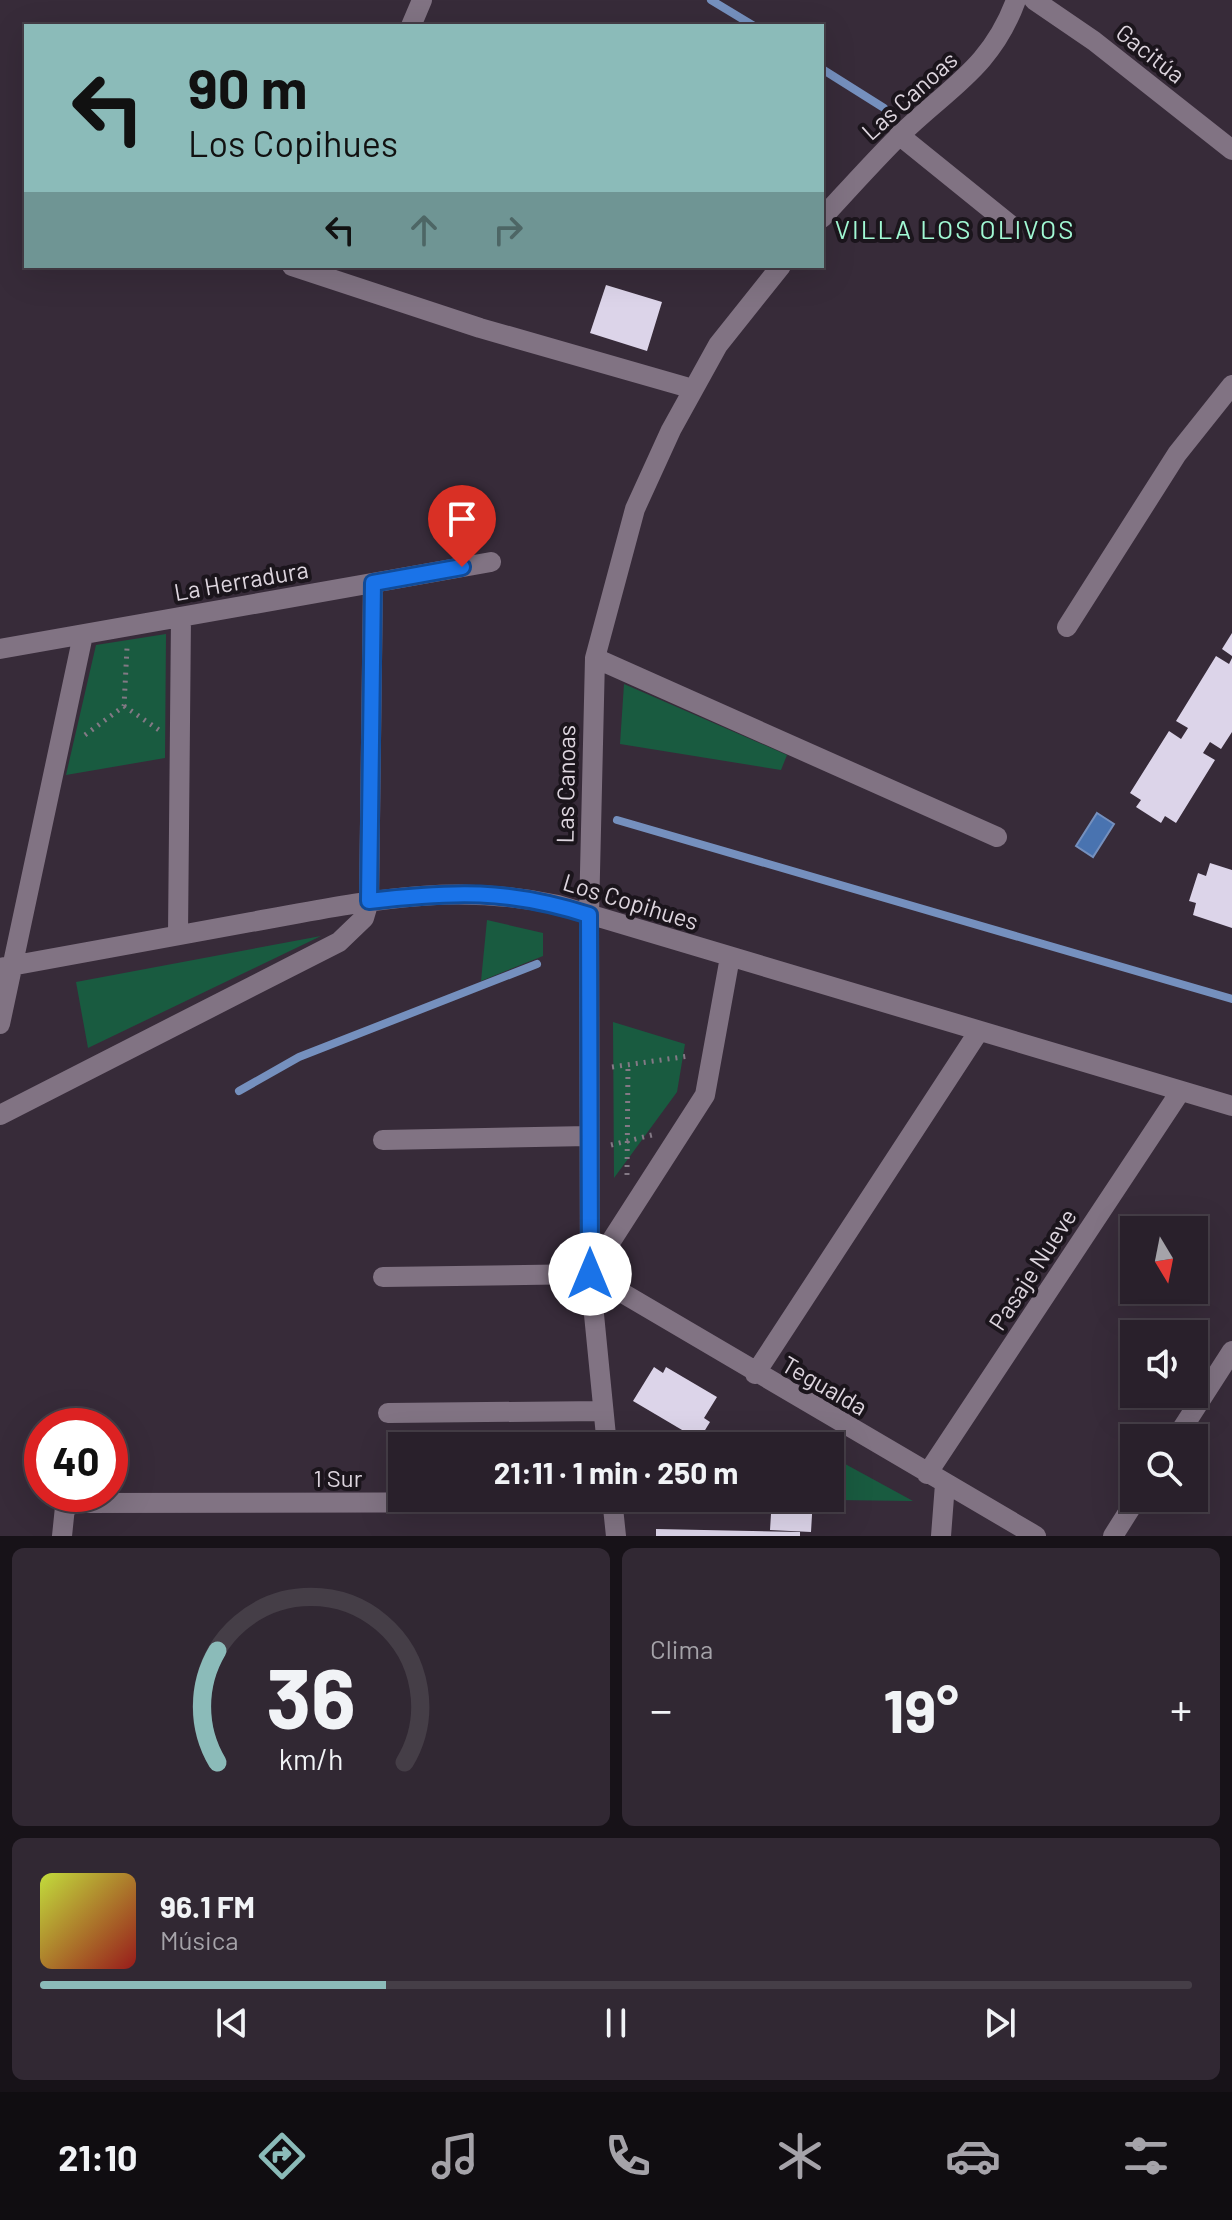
<!DOCTYPE html>
<html lang="es">
<head>
<meta charset="utf-8">
<style>
  body { margin:0; font-family:Barlow,sans-serif; background:#312833; color:#f1f3f6; height:100vh; display:flex; flex-direction:column; font-size:30px; white-space:nowrap }
  * { box-sizing:border-box; margin:0 }
  p { font-size:26px; color:#a5a3a9 }
  .icon { flex:none; width:44px; height:44px; fill:none; stroke:currentColor; stroke-width:2; stroke-linecap:round; stroke-linejoin:round }
  .map { position:relative; height:1536px; overflow:hidden }
  .drawer { display:flex; flex-direction:column; gap:12px; padding:12px; background:#171218; flex:1 }
  .drawer>* { flex:none }
  .hud { position:absolute; left:24px; top:24px; width:800px; height:244px; border-radius:0px; box-shadow:0 8px 32px #0002,0 0 0 2px #453e47; background:#8bbbb9; color:#111; overflow:hidden }
  .needle { width:52px; rotate:170deg }
  .buttons { position:absolute; left:1120px; top:1216px; display:grid; gap:16px }
  .buttons a { display:grid; place-items:center; width:88px; height:88px; border-radius:0px; background:#29202b; box-shadow:0 8px 32px #0002,0 0 0 2px #453e47; font-size:40px }
  .speed { position:absolute; left:24px; top:1408px; display:flex; gap:16px; font-size:40px; font-weight:700; text-align:center }
  .speed>* { display:grid; place-content:center; width:104px; height:104px; border-radius:50%; background:#29202b; box-shadow:0 8px 32px #0002,0 0 0 2px #453e47; line-height:1 }
  .speed .limit { border:12px solid #d22; background:#fff; color:#111 }
  .pin { position:absolute; display:grid; place-items:center; width:68px; height:68px; color:#fff; margin:-82px -34px; border-radius:50% 50% 50% 0; rotate:-45deg; box-shadow:0 0 8px #0007 }
  .pin .icon { rotate:45deg }
  .me { position:absolute; width:88px; margin:-44px; rotate:0deg; stroke-linejoin:round; filter:drop-shadow(0 0 6px #0008) }
  .turn { display:flex; align-items:center; gap:28px; height:168px; padding:0 32px; font-size:36px }
  .turn .icon { width:104px; height:104px; stroke-width:2.5 }
  .turn b { display:block; font-size:56px; line-height:68px }
  .lanes { display:flex; align-items:center; height:76px; padding:0 32px; background:#0003; justify-content:center; gap:40px; direction:ltr }
  .lanes .off { opacity:.35 }
  .big { font-size:60px; font-weight:700; line-height:1.1 }
  .drawer .tile { flex:1; display:flex; flex-direction:column; justify-content:center; gap:12px; min-width:0; padding:0 28px; border-radius:12px; background:#312833 }
  .drawer .dial { align-items:center; gap:0 }
  .dial svg { height:208px; overflow:visible; fill:none; stroke:#453e47; stroke-width:7; stroke-linecap:round; text-anchor:middle }
  .dial text { fill:#f1f3f6; stroke:none }
  .song { display:flex; align-items:center; gap:24px }
  .cover { width:96px; height:96px; border-radius:12px; background:linear-gradient(135deg,hsl(70 70% 55%),hsl(0 70% 35%)) }
  .played { height:8px; border-radius:4px; background:linear-gradient(90deg,#8bbbb9 30%,#453e47 30%) }
  .keys { display:flex; justify-content:space-around; direction:ltr }
  .heat { display:flex; justify-content:space-between; align-items:center; font-size:44px; direction:ltr }
  .drawer .tiles { flex:1; display:grid; gap:12px; grid-template-columns:1fr 1fr }
  .tile:last-child { grid-column:span 2 }
  .trip { position:absolute; left:388px; top:1432px; width:456px; height:80px; border-radius:0px; background:#29202b; box-shadow:0 8px 32px #0002,0 0 0 2px #453e47; font-weight:700; line-height:80px; text-align:center }
  .tab-bar { display:flex; height:128px; justify-content:space-around; align-items:center; background:#100d11; color:#a5a3a9 }
  .tab-bar .icon { width:56px; height:56px }
  .tab-bar .on { color:#8bbbb9 }
  .tab-bar b { font-size:36px; color:#f1f3f6 }
  .map>svg:first-child { display:block }
</style>
</head>
<body>
<div class="map">
<svg width="1232" height="1536" viewBox="0 0 1232 1536">
  <rect width="100%" height="100%" fill="#372b39"/>
  <path fill="#195b40" d="M166,634L165,758L66,775L96,645Z
    M624,684L787,755L781,770L620,744Z
    M487,920L543,933V956L481,981Z
    M321,936L88,1048L76,982Z
    M613,1022L685,1044L677,1092L614,1178Z
    M836,1459L913,1501L835,1500Z"/>
  <path fill="#4973b0" stroke="#7590be" stroke-width="2" d="M1097,813L1114,824L1093,857L1076,846Z"/>
  <g fill="none" stroke-linecap="round" stroke-linejoin="round">
    <path stroke="#7590be" stroke-width="8" d="M711,0L754,26
      M822,69L884,108
      M617,820L1232,999
      M239,1091L299,1057L537,964"/>
  </g>
  <path fill="#dcd4e9" d="M606,285L662,302L647,351L590,333Z
    M1232,633V656L1222,649Z
    M1216,656L1229,664L1232,658V732L1221,749L1210,742L1203,753L1215,760L1176,823L1165,816L1161,823L1136,807L1141,800L1130,793L1169,731L1181,739L1188,728L1176,721Z
    M1210,863L1232,870V928L1193,915L1196,903L1189,901L1198,873L1206,876Z
    M654,1367L663,1373L666,1367L717,1397L704,1418L710,1422L699,1440L633,1401Z
    M772,1498H813L811,1532L770,1530Z
    M656,1529L800,1532V1536H656Z"/>
  <g fill="none" stroke-linecap="round" stroke-linejoin="round">
    <path stroke="#837985" stroke-width="5" stroke-dasharray="2 6" stroke-linecap="butt" d="M124,706L159,730
      M85,735L124,706L127,648
      M612,1067L689,1056
      M611,1145L652,1135
      M627,1175L628,1065"/>
    <path stroke="#817383" stroke-width="20" d="M1034,0L1094,41L1232,150
      M411,26L422,0
      M899,135L1014,228
      M822,218C847,191 872,163 898,137C946,89 991,69 1016,0
      M292,266L480,328L693,389
      M1067,627L1177,454L1232,385
      M0,649L491,562
      M595,658L997,837
      M178,935L181,617
      M0,968C84,953 167,937 251,922C359,903 448,881 558,905L1232,1106
      M0,1024L83,635
      M0,1115L339,942L364,918L369,901L373,583
      M383,1140L589,1136
      M590,1274L1036,1536
      M590,1274L705,1095L730,957
      M383,1277L590,1274
      M755,1374L979,1031
      M388,1413L603,1411
      M1176,1438L1232,1351
      M607,1446L590,1274L589,915L595,658L635,509L671,430L718,345L781,266
      M927,1474L1180,1092
      M612,1498L616,1536
      M62,1536L65,1507L77,1503L613,1502
      M941,1536L945,1484
      M1113,1536L1137,1498"/>
  </g>
  <g fill="none" stroke-linecap="round" stroke-linejoin="round">
    <g stroke="#114b97" stroke-width="20">
      <path id="route" d="M462,567L373,583L369,901C453,891 508,889 589,915L590,1274"/>
    </g>
    <use href="#route" stroke="#1a73e8" stroke-width="14"/>
  </g>
  <g text-anchor="middle" dominant-baseline="central" stroke-width="8" stroke-linejoin="round" paint-order="stroke">
    <g font-size="24" fill="#ddd5de" stroke="#1b151c">
      <text transform="translate(1151 53) rotate(38)">Gacitúa</text>
      <text transform="translate(909 95) rotate(-42)">Las Canoas</text>
      <text transform="translate(241 580) rotate(-10)">La Herradura</text>
      <text transform="translate(565 784) rotate(-89)">Las Canoas</text>
      <text transform="translate(631 901) rotate(17)">Los Copihues</text>
      <text transform="translate(1032 1269) rotate(-57)">Pasaje Nueve</text>
      <text transform="translate(825 1385) rotate(30)">Tegualda</text>
      <text x="338" y="1477">1 Sur</text>
    </g>
    <g font-size="26" letter-spacing="2" fill="#a1f9d4" stroke="#1b151c">
      <text x="955" y="228">VILLA LOS OLIVOS</text>
    </g>
  </g>
</svg>
<div class="buttons">
<a><svg class="needle" viewBox="-14 -14 28 28"><path d="M0-13l5 13h-10z" fill="#e53935"/><path d="M0 13l5-13h-10z" fill="#a5a3a9"/></svg></a>
<a><svg class="icon" aria-label="sound" viewBox="0 0 24 24"><path d="M4 9h4l5-4v14l-5-4H4zM17 9q2 3 0 6"/></svg></a>
<a><svg class="icon" aria-label="search" viewBox="0 0 24 24"><circle cx="10" cy="10" r="6"/><path d="M15 15l6 6"/></svg></a>
</div>
<div class="speed"><div class="limit">40</div></div>
<div class="pin" style="left:462px;top:567px;background:#d93025"><svg class="icon" aria-label="arrive" viewBox="0 0 24 24"><path d="M6 21V4h12l-3 4 3 4H6"/></svg></div>
<svg class="me" style="left:590px;top:1274px" viewBox="-20 -20 40 40"><circle r="19" fill="#fff"/><path d="M0-13L10 11 0 6-10 11z" fill="#1a73e8"/></svg>
<div class="trip">21:11 · 1 min · 250 m</div>
<div class="hud">
<div class="turn"><svg class="icon" aria-label="left" viewBox="0 0 24 24"><path d="M17 20v-9H6M10 6l-5 5 5 5"/></svg><div><b>90 m</b>Los Copihues</div></div>
<div class="lanes"><svg class="icon" aria-label="left" viewBox="0 0 24 24"><path d="M17 20v-9H6M10 6l-5 5 5 5"/></svg><svg class="icon off" aria-label="ahead" viewBox="0 0 24 24"><path d="M12 20V5M6 11l6-6 6 6"/></svg><svg class="icon off" aria-label="right" viewBox="0 0 24 24"><path d="M7 20v-9h11M14 6l5 5-5 5"/></svg></div>
</div>
</div>
<section class="drawer">
<div class="tiles">
<div class="tile dial"><svg viewBox="0 0 100 80">
<path d="M14 69A42 42 0 1 1 86 69"/>
<path d="M14 69A42 42 0 0 1 14 26" stroke="#8bbbb9"/>
<text x="50" y="56" font-size="32" font-weight="700">36</text>
<text x="50" y="72" font-size="11">km/h</text>
</svg></div>
<div class="tile"><p>Clima</p>
<div class="heat"><a>−</a><b class="big">19°</b><a>+</a></div>
</div>
<div class="tile">
<div class="song"><i class="cover"></i><div><b>96.1 FM</b><p>Música</p></div></div>
<div class="played"></div>
<div class="keys"><svg class="icon" aria-label="previous" viewBox="0 0 24 24"><path d="M18 5L8 12l10 7zM5 5v14"/></svg><svg class="icon" aria-label="pause" viewBox="0 0 24 24"><path d="M8 5v14M16 5v14"/></svg><svg class="icon" aria-label="next" viewBox="0 0 24 24"><path d="M6 5l10 7-10 7zM19 5v14"/></svg></div>
</div>
</div>
</section>
<nav class="tab-bar">
<b>21:10</b>
<svg class="icon on" aria-label="directions" viewBox="0 0 24 24"><path d="M12 3l9 9-9 9-9-9zM9 14v-3h6M13 9l2 2-2 2"/></svg>
<svg class="icon" aria-label="music" viewBox="0 0 24 24"><path d="M9 18V5l10-2v13"/><circle cx="6" cy="18" r="3"/><circle cx="16" cy="16" r="3"/></svg>
<svg class="icon" aria-label="phone" viewBox="0 0 24 24"><path d="M5 4h4l2 5-3 2q2 4 5 5l2-3 5 2v4C11 20 4 13 5 4z"/></svg>
<svg class="icon" aria-label="climate" viewBox="0 0 24 24"><path d="M12 3v18M4 7l16 10M4 17L20 7"/></svg>
<svg class="icon" aria-label="car" viewBox="0 0 24 24"><path d="M5 17H2v-5l4-1 3-4h7l3 4 3 1v5h-3M9 17h6M6 11h13"/><circle cx="7" cy="17" r="2"/><circle cx="17" cy="17" r="2"/></svg>
<svg class="icon" aria-label="filters" viewBox="0 0 24 24"><path d="M4 7h16M4 17h16"/><circle cx="9" cy="7" r="2"/><circle cx="15" cy="17" r="2"/></svg>
</nav>
</body>
</html>
